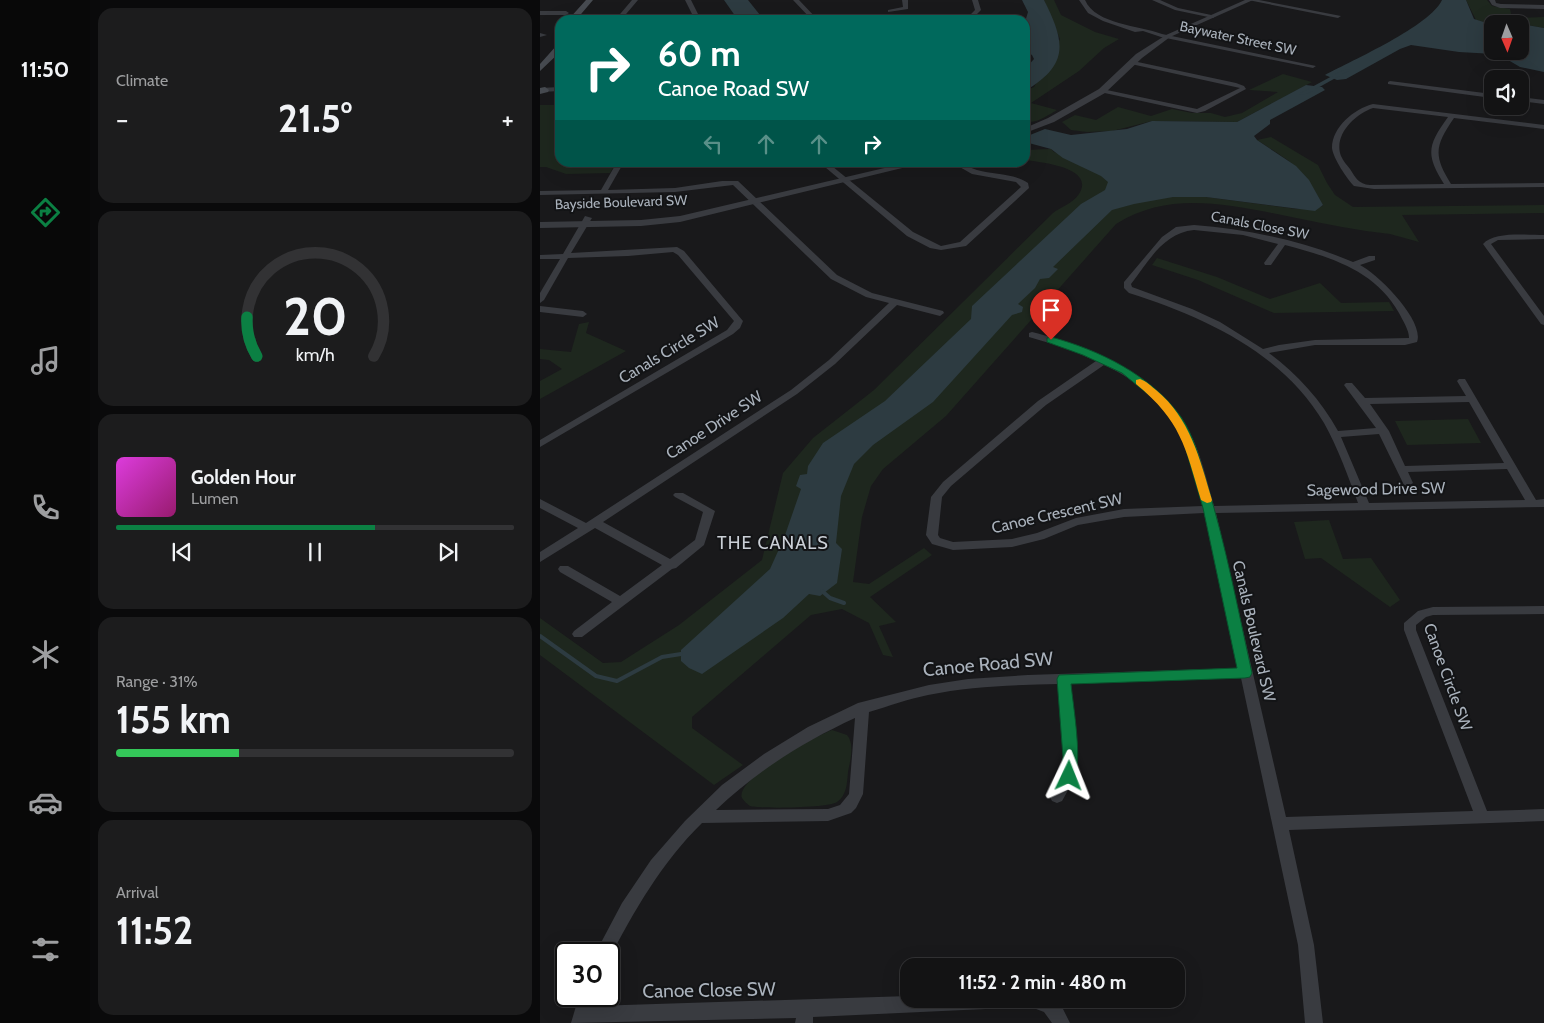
<!DOCTYPE html>
<html lang="en">
<head>
<meta charset="utf-8">
<style>
  body { margin:0; font-family:Cabin,sans-serif; background:#1c1c1d; color:#f1f3f6; height:100vh; display:flex; flex-direction:column; font-size:19px; white-space:nowrap }
  * { box-sizing:border-box; margin:0 }
  p { font-size:16px; color:#9d9ea0 }
  .icon { flex:none; width:28px; height:28px; fill:none; stroke:currentColor; stroke-width:2; stroke-linecap:round; stroke-linejoin:round }
  .map { position:relative; flex:1; overflow:hidden }
  .panel { display:flex; flex-direction:column; gap:8px; padding:8px; background:#0a0a0b; width:450px }
  .panel>* { flex:none }
  .hud { position:absolute; left:15px; top:15px; width:475px; height:152px; border-radius:15px; box-shadow:0 5px 20px #0002,0 0 0 1px #323234; background:#00695c; color:#fff; overflow:hidden }
  .needle { width:32px; rotate:178deg }
  .controls { position:absolute; left:944px; top:15px; display:grid; gap:10px }
  .controls a { display:grid; place-items:center; width:45px; height:45px; border-radius:10px; background:#131314; box-shadow:0 5px 20px #0002,0 0 0 1px #323234; font-size:25px }
  .speed { position:absolute; left:15px; top:942px; display:flex; gap:10px; font-size:25px; font-weight:700; text-align:center }
  .speed>* { display:grid; place-content:center; width:65px; height:65px; border-radius:50%; background:#131314; box-shadow:0 5px 20px #0002,0 0 0 1px #323234; line-height:1 }
  .speed .limit { border:2px solid #111; border-radius:8px; background:#fff; color:#111 }
  .pin { position:absolute; display:grid; place-items:center; width:42px; height:42px; color:#fff; margin:-51px -21px; border-radius:50% 50% 50% 0; rotate:-45deg; box-shadow:0 0 5px #0007 }
  .pin .icon { rotate:45deg }
  .me { position:absolute; width:55px; margin:-28px; rotate:2deg; stroke-linejoin:round; filter:drop-shadow(0 0 4px #0008) }
  .turn { display:flex; align-items:center; gap:18px; height:105px; padding:0 20px; font-size:22px }
  .turn .icon { width:65px; height:65px; stroke-width:2.5 }
  .turn b { display:block; font-size:35px; line-height:42px }
  .lanes { display:flex; align-items:center; height:48px; padding:0 20px; background:#0003; justify-content:center; gap:25px; direction:ltr }
  .lanes .off { opacity:.35 }
  .big { font-size:38px; font-weight:800; line-height:1.1 }
  .panel .tile { flex:1; display:flex; flex-direction:column; justify-content:center; gap:8px; min-width:0; padding:0 18px; border-radius:15px; background:#1c1c1d }
  .panel .dial { align-items:center; gap:0 }
  .dial svg { height:130px; overflow:visible; fill:none; stroke:#323234; stroke-width:7; stroke-linecap:round; text-anchor:middle }
  .dial text { fill:#f1f3f6; stroke:none }
  .song { display:flex; align-items:center; gap:15px }
  .cover { width:60px; height:60px; border-radius:8px; background:linear-gradient(135deg,hsl(300 70% 55%),hsl(320 70% 35%)) }
  .played { height:5px; border-radius:2px; background:linear-gradient(90deg,#0b8043 65%,#323234 65%) }
  .keys { display:flex; justify-content:space-around; direction:ltr }
  .heat { display:flex; justify-content:space-between; align-items:center; font-size:28px; direction:ltr }
  .charge { height:8px; border-radius:4px; background:linear-gradient(90deg,#34c759 31%,#323234 0) }
  .trip { position:absolute; left:360px; top:958px; width:285px; height:50px; border-radius:15px; background:#131314; box-shadow:0 5px 20px #0002,0 0 0 1px #323234; font-weight:800; line-height:50px; text-align:center }
  main { display:flex; flex:1; min-height:0 }
  .tab-bar { display:flex; flex-direction:column; width:90px; justify-content:space-around; align-items:center; background:#080808; color:#9d9ea0 }
  .tab-bar .icon { width:35px; height:35px }
  .tab-bar .on { color:#0b8043 }
  .tab-bar b { font-size:22px; color:#f1f3f6 }
  .map>svg:first-child { display:block }
</style>
</head>
<body>
<main>
<nav class="tab-bar">
<b>11:50</b>
<svg class="icon on" aria-label="directions" viewBox="0 0 24 24"><path d="M12 3l9 9-9 9-9-9zM9 14v-3h6M13 9l2 2-2 2"/></svg>
<svg class="icon" aria-label="music" viewBox="0 0 24 24"><path d="M9 18V5l10-2v13"/><circle cx="6" cy="18" r="3"/><circle cx="16" cy="16" r="3"/></svg>
<svg class="icon" aria-label="phone" viewBox="0 0 24 24"><path d="M5 4h4l2 5-3 2q2 4 5 5l2-3 5 2v4C11 20 4 13 5 4z"/></svg>
<svg class="icon" aria-label="climate" viewBox="0 0 24 24"><path d="M12 3v18M4 7l16 10M4 17L20 7"/></svg>
<svg class="icon" aria-label="car" viewBox="0 0 24 24"><path d="M5 17H2v-5l4-1 3-4h7l3 4 3 1v5h-3M9 17h6M6 11h13"/><circle cx="7" cy="17" r="2"/><circle cx="17" cy="17" r="2"/></svg>
<svg class="icon" aria-label="filters" viewBox="0 0 24 24"><path d="M4 7h16M4 17h16"/><circle cx="9" cy="7" r="2"/><circle cx="15" cy="17" r="2"/></svg>
</nav>
<section class="panel">
<div class="tile"><p>Climate</p>
<div class="heat"><a>−</a><b class="big">21.5°</b><a>+</a></div>
</div>
<div class="tile dial"><svg viewBox="0 0 100 80">
<path d="M14 69A42 42 0 1 1 86 69"/>
<path d="M14 69A42 42 0 0 1 8 45" stroke="#0b8043"/>
<text x="50" y="56" font-size="32" font-weight="700">20</text>
<text x="50" y="72" font-size="11">km/h</text>
</svg></div>
<div class="tile">
<div class="song"><i class="cover"></i><div><b>Golden Hour</b><p>Lumen</p></div></div>
<div class="played"></div>
<div class="keys"><svg class="icon" aria-label="previous" viewBox="0 0 24 24"><path d="M18 5L8 12l10 7zM5 5v14"/></svg><svg class="icon" aria-label="pause" viewBox="0 0 24 24"><path d="M8 5v14M16 5v14"/></svg><svg class="icon" aria-label="next" viewBox="0 0 24 24"><path d="M6 5l10 7-10 7zM19 5v14"/></svg></div>
</div>
<div class="tile"><p>Range · 31%</p><b class="big">155 km</b><div class="charge"></div></div>
<div class="tile"><p>Arrival</p><b class="big">11:52</b></div>
</section>
<div class="map">
<svg width="1004" height="1023" viewBox="0 0 1004 1023">
  <rect width="100%" height="100%" fill="#19191b"/>
  <path fill="#1e271e" d="M504,0H514L521,15L555,32L579,39L564,48L539,71L491,103L517,110C508,115 495,125 485,121V91L494,87L520,39Z
    M926,0H947L952,6L970,9L972,18L1004,17V28L976,23H947L936,20Z
    M743,74L772,82L697,122L612,121L572,131L547,132L531,130L522,122L535,115L556,120L578,107L611,116L632,109L652,113H671L685,117L702,113L738,92L709,90Z
    M0,105H20V162L39,163L38,166L73,168L70,173L26,174L6,167H0Z
    M731,137L778,165L787,183L795,195L813,207L1004,205V213L862,215L879,242L850,234L826,231C794,226 763,219 732,213C677,203 626,193 576,224L406,416L343,469L331,486L322,517L313,582L329,584L384,548L392,555L330,597L356,622L339,626L353,657L343,655L329,623L302,609L271,615L152,717V728L203,765L174,785L0,655V618L63,663L81,662L139,625L222,560L243,473L273,438L334,390L513,213C521,207 533,203 539,194C556,167 499,162 485,160V150L511,149L514,152L633,197H666L757,209L783,206C764,168 751,162 717,140Z
    M617,258L677,277L730,299L780,283L801,303L849,302L854,311L734,313L658,280L612,265Z
    M49,322L46,333L86,351L0,399V381L22,369L9,360L0,359V349L31,352L39,324Z
    M928,419L941,443L867,445L855,421Z
    M789,520L803,559L831,558L860,600L850,607L781,558L765,559L754,522Z
    M292,730L307,735C315,744 310,761 308,772C307,783 307,795 297,802C289,808 220,809 210,806C207,804 204,801 202,798C194,779 276,736 292,730Z"/>
  <path fill="#2d3b41" fill-rule="evenodd" d="M184,0H208L224,20H198Z
    M482,0H504C525,42 530,64 485,91V69L494,59L492,55L485,51V22L488,12Z
    M902,0H926L934,19L947,23H976L1004,28V72L980,67L963,57L954,54L919,52L871,45L860,49L806,79L797,80L785,75C813,60 890,26 902,0ZM952,24H980V51H952Z
    M766,85L782,87L785,90L730,120V124L714,136L717,140L756,166L769,180L783,205L775,211L666,197H633L594,204L572,210L513,267L518,269L509,278L500,279L495,288L478,304L483,307L482,312L472,315L393,402L333,445L314,464L301,496L296,543L302,549L297,583L280,596L269,594L243,618L162,674L149,668L141,661V650L230,569L244,538L261,489L256,486L260,475L267,474L268,466L283,443L345,401L431,319L432,306L541,204L565,190L568,182L561,176L523,158L511,149L485,142V137L505,129L531,135L587,129L612,121L697,122Z"/>
  <g fill="none" stroke-linecap="round" stroke-linejoin="round">
    <path stroke="#2d3b41" stroke-width="4" d="M282,591L290,598L304,603
      M0,636L56,676L77,681L122,657L141,654"/>
    <path fill="#2d3b41" fill-rule="evenodd" d="M805,69L810,70L765,95L759,94Z"/>
    <path fill="#393b40" fill-rule="evenodd" d="M92,0H98L81,20H75Z
      M145,0H151L161,20H155Z
      M253,0H259L278,20H272Z
      M362,0H368V9L348,12V10L363,7Z
      M432,0H438L441,10L431,20H425L435,10Z
      M539,0H545C556,25 599,25 622,34L776,66L773,68L621,37L603,31L595,32L563,21L548,13Z
      M612,0H620L638,8L676,16L673,18L635,10Z
      M708,0H719L801,16L798,18Z
      M949,0H955L956,3L961,4L1004,5V9L960,8L952,5Z
      M0,11H26L29,13L26,15H0Z
      M0,33L7,35L0,37Z
      M593,61L696,83L704,86L706,89L665,111L657,113L560,92L559,91L562,89L657,109L700,88L591,64L590,63Z
      M850,81L952,94V98L848,84V82Z
      M20,87V91L0,92V88Z
      M980,97L1004,100V104L980,101Z
      M833,104L1004,125V129L914,118C895,146 893,155 911,184L1004,183V187L834,189L814,186C807,179 793,158 792,148C792,127 814,109 833,104ZM833,108L908,117C888,145 885,154 904,184L830,185C818,184 816,178 810,169C807,165 803,161 801,156C793,135 815,114 833,108Z
      M77,162H84L68,190L135,188L182,181H198L297,275L332,293L403,311L404,313L400,316L357,305L295,364L257,394L63,522L130,559L155,540L163,512L135,497L133,495L135,493H143L175,511L164,545L136,568L132,569L42,637H34L32,634L34,631L72,602L20,572L18,569L20,566H28L80,596L122,565L55,528L0,562V552L38,528L0,508V499L46,523L251,390L289,360L349,303L326,297L291,279L193,185L135,192L0,195V191L61,190Z
      M279,162H287L373,232L401,246L420,242L481,187L476,182L432,174L411,162C422,162 427,167 437,170C454,175 473,173 488,183L489,188L426,246L401,250L390,248L367,236Z
      M45,216L52,218L31,253L137,247L144,251L203,321L200,328L193,334L0,447V440L187,330L194,321L138,255L133,252L88,256L28,258L4,300L0,303V293L20,259H0V255L23,254Z
      M654,225C707,229 764,241 813,262L829,256H835V260L820,265C838,274 885,321 877,342L865,345H775L729,353C757,374 781,400 798,431L836,428L804,385L806,383H812L825,398L926,396L917,381L919,379H925L996,500L1004,499V507L676,513L746,817L933,811L864,630V623L878,611L893,607L1004,606V614L893,615L886,617L876,625V630L947,811L1004,809V821L749,830L774,945L783,1023H765L758,945L701,678L531,684L537,757L536,776L522,801L517,803L512,801L510,797L522,775L523,757L518,684C475,685 431,686 388,695C368,699 349,706 329,712L323,794L316,808L311,813L288,821L162,823C122,862 94,911 69,959V954H55L82,903L111,860L145,821L182,785L224,754L268,727L318,703L389,685L428,679L488,675L699,668L664,513L584,517L538,525L504,539L472,547L413,550L392,544L386,535L391,497L403,482L498,401L556,361L526,348L489,337V333L492,332C556,348 629,378 655,444C663,463 668,485 674,506L818,503C808,476 798,448 784,423C742,352 664,317 589,293L584,288V282L622,237L636,227ZM654,230L703,235L738,244L724,263L725,265H731L745,245C790,257 835,270 859,313C863,321 869,330 869,338L775,340L739,345L723,349L680,322L652,309L592,287L591,284C609,261 623,233 654,230ZM564,365C598,380 630,408 645,443C653,463 657,485 663,506L584,509L536,518L497,533L472,539L413,542L400,538L398,535L402,497L411,486L506,405ZM929,402L964,463L865,466L849,431L830,404ZM839,434L864,485L868,486L873,483L868,472L967,469L985,500L829,503L801,437ZM315,718L309,794L300,805L288,809L176,810C217,771 263,742 315,718Z
      M1004,235V239L958,240L951,244L1004,316V325L1001,324L943,244C954,231 987,235 1004,235Z
      M0,306L43,311L47,314L43,317L0,312Z
      M39,996H56L54,1006L369,996V999H513L522,1007L530,1023H512L504,1012L491,1007L273,1017V1023H255L256,1018L31,1023Z"/>
    <path fill="#393b40" fill-rule="evenodd" d="M705,0H713L630,37L602,58L565,93L514,122L485,133V128L508,118L559,89L596,54L626,35Z
      M370,162H387L140,222L101,226L0,228V222L101,220L140,216Z"/>
    <path fill="#474b51" fill-rule="evenodd" d="M46,0H53L36,20H28Z
      M17,45H20V52L0,71V64Z
      M5,87L9,90L8,92L0,94V88Z"/>
  </g>
  <path fill="#0b8043" stroke="#07532c" d="M511,337C559,350 611,375 641,417C655,438 660,461 667,484C686,546 698,610 712,673L710,677L705,678L531,684C533,705 543,762 534,780L529,782L524,780L521,776L523,757L517,679L519,675L697,668L663,508L644,443L632,420L614,399L582,373L543,355L507,342V338Z"/>
  <path fill="#f59e0b" d="M600,379C606,381 611,386 616,390C650,418 660,459 672,500L671,502L667,503L661,500C645,446 641,421 596,384V380Z"/>
  <g text-anchor="middle" dominant-baseline="central" stroke-width="4" stroke-linejoin="round" paint-order="stroke">
    <g font-size="14" fill="#aab2bc" stroke="#131416">
      <text transform="translate(698 38) rotate(12)">Baywater Street SW</text>
      <text transform="translate(81 202) rotate(-2)">Bayside Boulevard SW</text>
      <text transform="translate(720 225) rotate(11)">Canals Close SW</text>
    </g>
    <g font-size="16" fill="#aab2bc" stroke="#131416">
      <text transform="translate(129 350) rotate(-31)">Canals Circle SW</text>
      <text transform="translate(174 425) rotate(-33)">Canoe Drive SW</text>
      <text transform="translate(836 489) rotate(-1)">Sagewood Drive SW</text>
      <text transform="translate(517 513) rotate(-13)">Canoe Crescent SW</text>
      <text transform="translate(714 631) rotate(77)">Canals Boulevard SW</text>
      <text transform="translate(908 677) rotate(70)">Canoe Circle SW</text>
    </g>
    <g font-size="18" letter-spacing="1" fill="#cbd0d7" stroke="#131416">
      <text x="233" y="543">THE CANALS</text>
    </g>
    <g font-size="19" fill="#aab2bc" stroke="#131416">
      <text transform="translate(448 664) rotate(-5)">Canoe Road SW</text>
      <text transform="translate(169 990) rotate(-1)">Canoe Close SW</text>
    </g>
  </g>
</svg>
<div class="controls">
<a><svg class="needle" viewBox="-14 -14 28 28"><path d="M0-13l5 13h-10z" fill="#e53935"/><path d="M0 13l5-13h-10z" fill="#9d9ea0"/></svg></a>
<a><svg class="icon" aria-label="sound" viewBox="0 0 24 24"><path d="M4 9h4l5-4v14l-5-4H4zM17 9q2 3 0 6"/></svg></a>
</div>
<div class="speed"><div class="limit">30</div></div>
<div class="pin" style="left:511px;top:340px;background:#d93025"><svg class="icon" aria-label="arrive" viewBox="0 0 24 24"><path d="M6 21V4h12l-3 4 3 4H6"/></svg></div>
<svg class="me" style="left:529px;top:776px" viewBox="-20 -20 40 40"><path d="M0-17L14 15 0 8-14 15z" fill="#0b8043" stroke="#fff" stroke-width="4"/></svg>
<div class="trip">11:52 · 2 min · 480 m</div>
<div class="hud">
<div class="turn"><svg class="icon" aria-label="right" viewBox="0 0 24 24"><path d="M7 20v-9h11M14 6l5 5-5 5"/></svg><div><b>60 m</b>Canoe Road SW</div></div>
<div class="lanes"><svg class="icon off" aria-label="left" viewBox="0 0 24 24"><path d="M17 20v-9H6M10 6l-5 5 5 5"/></svg><svg class="icon off" aria-label="ahead" viewBox="0 0 24 24"><path d="M12 20V5M6 11l6-6 6 6"/></svg><svg class="icon off" aria-label="ahead" viewBox="0 0 24 24"><path d="M12 20V5M6 11l6-6 6 6"/></svg><svg class="icon" aria-label="right" viewBox="0 0 24 24"><path d="M7 20v-9h11M14 6l5 5-5 5"/></svg></div>
</div>
</div>
</main>
</body>
</html>
